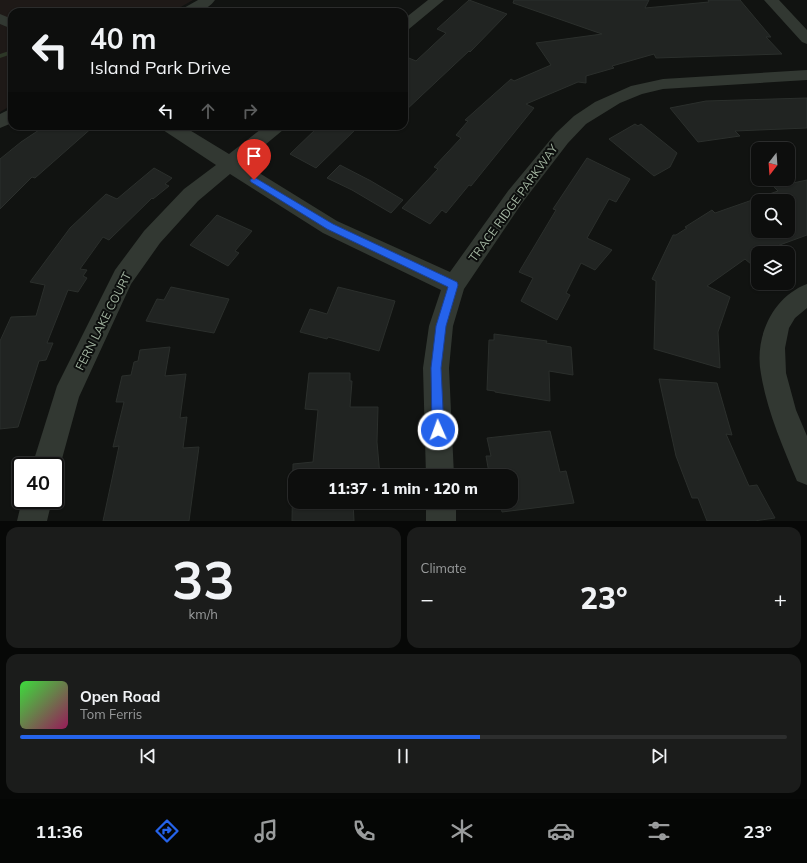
<!DOCTYPE html>
<html lang="en">
<head>
<meta charset="utf-8">
<style>
  body { margin:0; font-family:Mulish,sans-serif; background:#1b1c1b; color:#f1f3f6; height:100vh; display:flex; flex-direction:column; font-size:15px; white-space:nowrap }
  * { box-sizing:border-box; margin:0 }
  p { font-size:13px; color:#9a9c9d }
  .icon { flex:none; width:22px; height:22px; fill:none; stroke:currentColor; stroke-width:2; stroke-linecap:round; stroke-linejoin:round }
  .map { position:relative; height:521px; overflow:hidden }
  .panel { display:flex; flex-direction:column; gap:6px; padding:6px; background:#070807; flex:1 }
  .panel>* { flex:none }
  .banner { position:absolute; left:8px; top:8px; width:400px; height:122px; border-radius:12px; box-shadow:0 1px 3px #0004,0 0 0 1px #2d2e2e; background:#0d0e0d; color:#f1f3f6; overflow:hidden }
  .needle { width:26px; rotate:197deg }
  .buttons { position:absolute; left:751px; top:142px; display:grid; gap:8px }
  .buttons a { display:grid; place-items:center; width:44px; height:44px; border-radius:8px; background:#0d0e0d; box-shadow:0 1px 3px #0004,0 0 0 1px #2d2e2e; font-size:20px }
  .speed { position:absolute; left:12px; top:457px; display:flex; gap:8px; font-size:20px; font-weight:700; text-align:center }
  .speed>* { display:grid; place-content:center; width:52px; height:52px; border-radius:50%; background:#0d0e0d; box-shadow:0 1px 3px #0004,0 0 0 1px #2d2e2e; line-height:1 }
  .speed .limit { border:2px solid #111; border-radius:6px; background:#fff; color:#111 }
  .pin { position:absolute; display:grid; place-items:center; width:34px; height:34px; color:#fff; margin:-41px -17px; border-radius:50% 50% 50% 0; rotate:-45deg; box-shadow:0 0 4px #0007 }
  .pin .icon { rotate:45deg }
  .me { position:absolute; width:44px; margin:-22px; rotate:358deg; stroke-linejoin:round; filter:drop-shadow(0 0 3px #0008) }
  .turn { display:flex; align-items:center; gap:14px; height:84px; padding:0 16px; font-size:18px }
  .turn .icon { width:52px; height:52px; stroke-width:2.5 }
  .turn b { display:block; font-size:28px; line-height:34px }
  .lanes { display:flex; align-items:center; height:38px; padding:0 16px; background:#0003; justify-content:center; gap:20px; direction:ltr }
  .lanes .off { opacity:.35 }
  .big { font-size:30px; font-weight:800; line-height:1.1 }
  .panel .card { flex:1; display:flex; flex-direction:column; justify-content:center; gap:6px; min-width:0; padding:0 14px; border-radius:12px; background:#1b1c1b }
  .panel .dial { align-items:center; gap:0 }
  .dial b { font-size:52px; line-height:1 }
  .song { display:flex; align-items:center; gap:12px }
  .cover { width:48px; height:48px; border-radius:6px; background:linear-gradient(135deg,hsl(120 70% 55%),hsl(330 70% 35%)) }
  .played { height:4px; border-radius:2px; background:linear-gradient(90deg,#2563eb 60%,#2d2e2e 60%) }
  .keys { display:flex; justify-content:space-around; direction:ltr }
  .heat { display:flex; justify-content:space-between; align-items:center; font-size:22px; direction:ltr }
  .panel .tiles { flex:1; display:grid; gap:6px; grid-template-columns:1fr 1fr }
  .card:last-child { grid-column:span 2 }
  .trip { position:absolute; left:288px; top:469px; width:230px; height:40px; border-radius:12px; background:#0d0e0d; box-shadow:0 1px 3px #0004,0 0 0 1px #2d2e2e; font-weight:800; line-height:40px; text-align:center }
  .dock { display:flex; height:64px; justify-content:space-around; align-items:center; background:#050605; color:#9a9c9d }
  .dock .icon { width:28px; height:28px }
  .dock .current { color:#2563eb }
  .dock b { font-size:18px; color:#f1f3f6 }
  .map>svg:first-child { display:block }
</style>
</head>
<body>
<div class="map">
<svg width="807" height="521" viewBox="0 0 807 521">
  <rect width="100%" height="100%" fill="#111311"/>
  <path fill="#1e1917" d="M0,0H193L172,12H12V105L0,112Z"/>
  <g fill="none" stroke-linecap="round" stroke-linejoin="round">
    <path fill="#2d3727" fill-rule="evenodd" d="M12,50V54L0,58V54Z"/>
  </g>
  <path fill="#212422" stroke="#2b2f2c" fill-rule="evenodd" d="M469,0L507,14L470,52L469,51L404,112V56L416,61L446,33L437,29Z
    M514,0H649L645,8L709,2L708,0H740L771,37H766L782,54L656,58L654,54L612,66L614,68L586,76V83L578,82L526,104L534,108L471,186L469,185L446,213L442,210L430,224L402,208L438,169L434,167L461,138L456,135L468,121L465,120L511,79L514,81L551,65L536,43L602,34L513,3Z
    M807,98V128L735,131L740,136L698,142L670,108L706,101Z
    M635,124L638,126L641,124L677,153L670,167L654,176L609,139Z
    M45,126H94L35,178L32,177L0,209V159L21,142Z
    M319,126H359L316,168L290,154Z
    M587,158L630,179L616,202L609,199L587,238L612,250L595,270L581,263L566,293L570,295L557,320L521,301L533,278L519,272L556,210L553,209Z
    M340,165L371,181L403,200L391,213L352,190L327,178Z
    M154,168L172,178L165,184L169,186L153,199L152,198L109,240L103,237L80,269L87,270L83,276L87,278L78,292L68,290L47,343H53L46,360L39,361L18,427L0,429V341L11,317L36,316L45,285L30,282L70,228L106,194L117,199Z
    M807,180V235L758,253V270L745,259L707,286L730,297L718,332L720,368L654,349L656,281L652,279L673,235H676L687,228L685,227L712,210L715,213L778,191L774,187ZM758,201H788V231H758Z
    M217,215L252,231L235,251L239,253L228,266L190,245Z
    M171,287L229,299L214,333L146,321L157,299L164,300Z
    M338,287L395,301L379,351L328,337L327,339L300,332L310,309L327,314Z
    M494,334L547,341L546,343L571,347L573,375L549,371L550,401L495,392V391L487,390L489,340H494Z
    M170,347L165,376L186,374L180,418L187,417L183,448L199,447L189,521H103L119,446L113,447L124,402H116L122,376L131,375L134,362L138,361L140,350Z
    M309,373H350V381H352L350,407H378L377,442L380,476H295V502H353L354,521H292L293,464L313,462L318,410L305,409Z
    M659,379L717,383L732,435L726,434L749,486L757,485L775,518L754,521H707L698,498H692L676,456Z
    M550,431L560,472L566,471L574,503L502,512L500,502H511V476H495L494,472L489,473L486,456H491L487,438Z"/>
  <g fill="none" stroke-linecap="round" stroke-linejoin="round">
    <path fill="#323832" fill-rule="evenodd" d="M198,0H215C207,12 192,12 180,12L182,9Z
      M428,0H444L409,29L404,30V19Z
      M764,0H779L807,30V44L802,42Z
      M0,14L12,19V29L0,24Z
      M807,70V80L663,89L642,94L620,103L586,124L568,143L522,203L464,289L453,326L449,368L454,476H426L423,368L429,326L441,290L323,233L230,174L198,201L160,243L131,284L79,397L60,466L56,476L55,466H32L57,386L115,270L144,231L184,189L216,165L163,130L160,126H183L229,154L265,126H286L283,130L243,163L337,221L450,272L508,191L556,133L574,116L595,102L631,86L663,79Z
      M12,108V123L0,128V114Z
      M807,284V308L795,318L789,328L785,348L786,373L796,410L807,436V485L797,481C783,447 767,411 761,374C754,338 772,297 807,284Z
      M22,500H52L47,521H17Z
      M426,502H456V521H426Z"/>
  </g>
  <path fill="#2563eb" stroke="#184099" d="M254,177L333,224L457,282L458,285L446,326L441,368L444,430L442,434L438,436L434,434L432,430L431,368L436,326L448,287L327,229L251,182L250,180Z"/>
  <g text-anchor="middle" dominant-baseline="central" stroke-width="4" stroke-linejoin="round" paint-order="stroke">
    <g font-size="12" fill="#a3b5a1" stroke="#0c0e0d">
      <text transform="translate(513 203) rotate(-54)">TRACE RIDGE PARKWAY</text>
      <text transform="translate(103 321) rotate(-63)">FERN LAKE COURT</text>
    </g>
  </g>
</svg>
<div class="buttons">
<a><svg class="needle" viewBox="-14 -14 28 28"><path d="M0-13l5 13h-10z" fill="#e53935"/><path d="M0 13l5-13h-10z" fill="#9a9c9d"/></svg></a>
<a><svg class="icon" aria-label="search" viewBox="0 0 24 24"><circle cx="10" cy="10" r="6"/><path d="M15 15l6 6"/></svg></a>
<a><svg class="icon" aria-label="layers" viewBox="0 0 24 24"><path d="M12 4l9 5-9 5-9-5zM3 14l9 5 9-5"/></svg></a>
</div>
<div class="speed"><div class="limit">40</div></div>
<div class="pin" style="left:254px;top:180px;background:#d93025"><svg class="icon" aria-label="arrive" viewBox="0 0 24 24"><path d="M6 21V4h12l-3 4 3 4H6"/></svg></div>
<svg class="me" style="left:438px;top:430px" viewBox="-20 -20 40 40"><circle r="17" fill="#2563eb" stroke="#fff" stroke-width="3"/><path d="M0-11L8 9 0 5-8 9z" fill="#fff"/></svg>
<div class="trip">11:37 · 1 min · 120 m</div>
<div class="banner">
<div class="turn"><svg class="icon" aria-label="left" viewBox="0 0 24 24"><path d="M17 20v-9H6M10 6l-5 5 5 5"/></svg><div><b>40 m</b>Island Park Drive</div></div>
<div class="lanes"><svg class="icon" aria-label="left" viewBox="0 0 24 24"><path d="M17 20v-9H6M10 6l-5 5 5 5"/></svg><svg class="icon off" aria-label="ahead" viewBox="0 0 24 24"><path d="M12 20V5M6 11l6-6 6 6"/></svg><svg class="icon off" aria-label="right" viewBox="0 0 24 24"><path d="M7 20v-9h11M14 6l5 5-5 5"/></svg></div>
</div>
</div>
<section class="panel">
<div class="tiles">
<div class="card dial"><b>33</b><p>km/h</p></div>
<div class="card"><p>Climate</p>
<div class="heat"><a>−</a><b class="big">23°</b><a>+</a></div>
</div>
<div class="card">
<div class="song"><i class="cover"></i><div><b>Open Road</b><p>Tom Ferris</p></div></div>
<div class="played"></div>
<div class="keys"><svg class="icon" aria-label="previous" viewBox="0 0 24 24"><path d="M18 5L8 12l10 7zM5 5v14"/></svg><svg class="icon" aria-label="pause" viewBox="0 0 24 24"><path d="M8 5v14M16 5v14"/></svg><svg class="icon" aria-label="next" viewBox="0 0 24 24"><path d="M6 5l10 7-10 7zM19 5v14"/></svg></div>
</div>
</div>
</section>
<nav class="dock">
<b>11:36</b>
<svg class="icon current" aria-label="directions" viewBox="0 0 24 24"><path d="M12 3l9 9-9 9-9-9zM9 14v-3h6M13 9l2 2-2 2"/></svg>
<svg class="icon" aria-label="music" viewBox="0 0 24 24"><path d="M9 18V5l10-2v13"/><circle cx="6" cy="18" r="3"/><circle cx="16" cy="16" r="3"/></svg>
<svg class="icon" aria-label="phone" viewBox="0 0 24 24"><path d="M5 4h4l2 5-3 2q2 4 5 5l2-3 5 2v4C11 20 4 13 5 4z"/></svg>
<svg class="icon" aria-label="climate" viewBox="0 0 24 24"><path d="M12 3v18M4 7l16 10M4 17L20 7"/></svg>
<svg class="icon" aria-label="car" viewBox="0 0 24 24"><path d="M5 17H2v-5l4-1 3-4h7l3 4 3 1v5h-3M9 17h6M6 11h13"/><circle cx="7" cy="17" r="2"/><circle cx="17" cy="17" r="2"/></svg>
<svg class="icon" aria-label="filters" viewBox="0 0 24 24"><path d="M4 7h16M4 17h16"/><circle cx="9" cy="7" r="2"/><circle cx="15" cy="17" r="2"/></svg>
<b>23°</b>
</nav>
</body>
</html>
